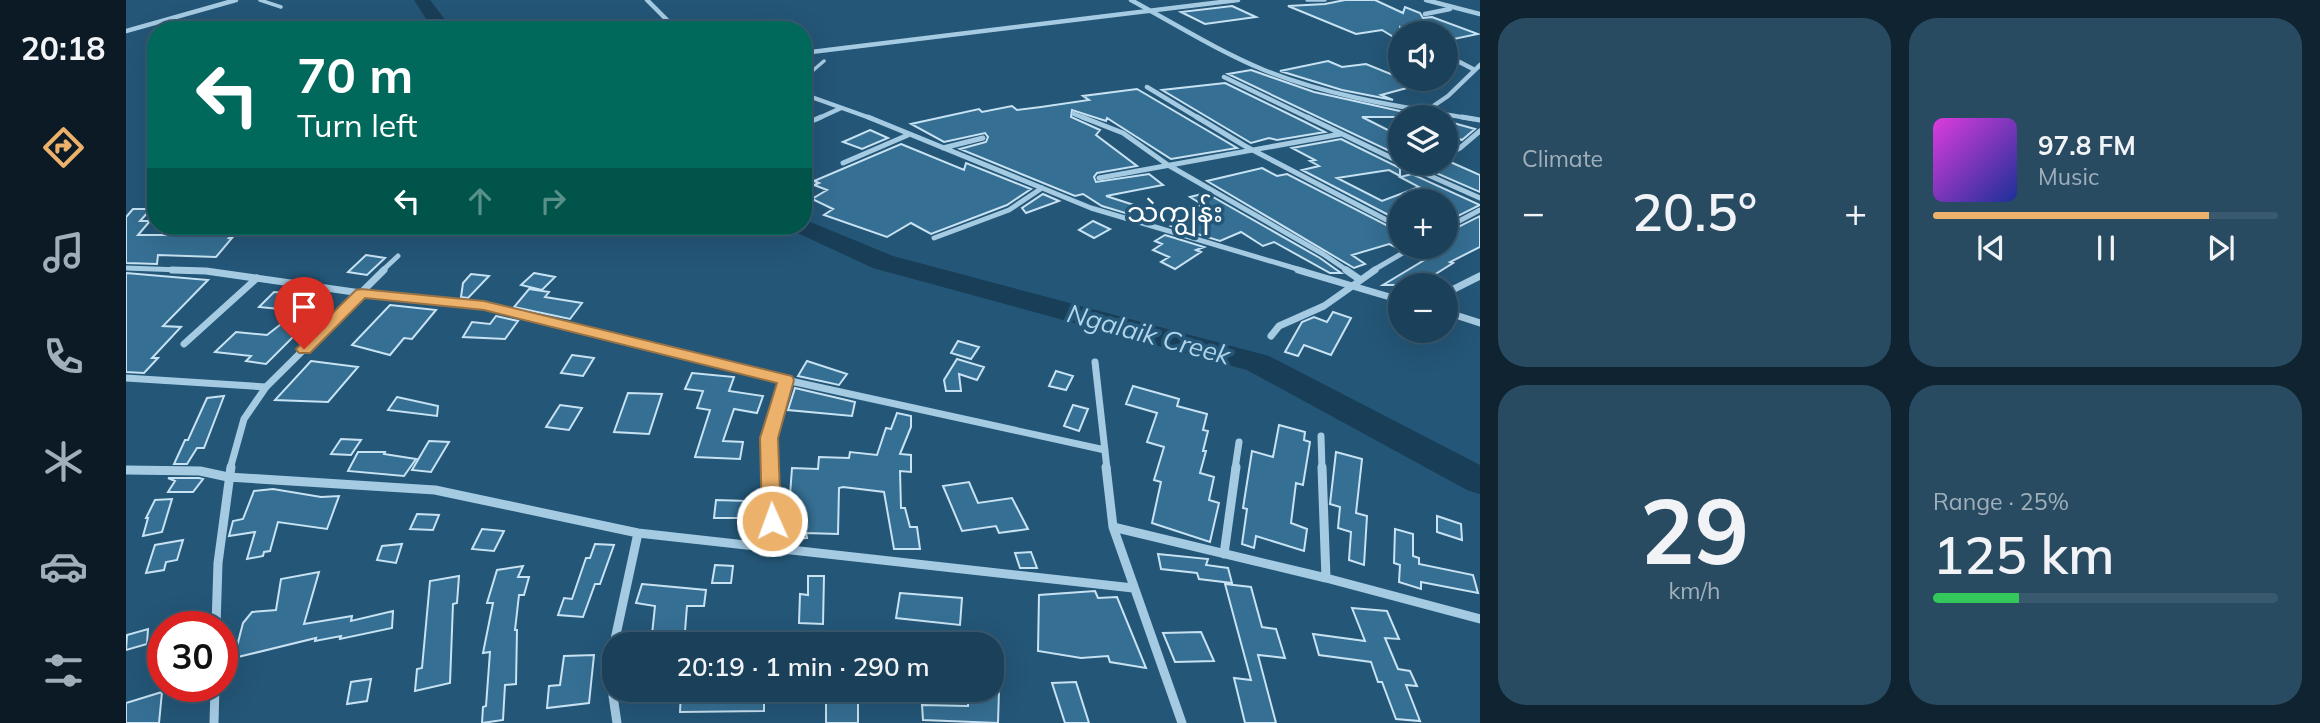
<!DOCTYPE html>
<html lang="en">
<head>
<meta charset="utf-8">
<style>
  body { margin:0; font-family:Mulish,"Noto Sans Myanmar",sans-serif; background:#284b62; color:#f1f3f6; height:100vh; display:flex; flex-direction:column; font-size:26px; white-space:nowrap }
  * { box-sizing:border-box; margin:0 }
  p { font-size:23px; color:#a0afba }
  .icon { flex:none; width:38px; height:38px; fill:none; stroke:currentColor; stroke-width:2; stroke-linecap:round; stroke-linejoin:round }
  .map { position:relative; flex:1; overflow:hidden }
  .side { display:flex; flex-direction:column; gap:18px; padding:18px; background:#0f2331; width:840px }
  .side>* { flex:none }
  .top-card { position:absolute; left:21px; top:21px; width:665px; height:214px; border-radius:28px; box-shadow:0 7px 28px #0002,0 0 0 2px #39596f; background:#00695c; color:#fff; overflow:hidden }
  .controls { position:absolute; left:1262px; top:21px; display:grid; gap:14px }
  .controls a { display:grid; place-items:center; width:70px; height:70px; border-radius:50%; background:#1b4059; box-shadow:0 7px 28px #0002,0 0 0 2px #39596f; font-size:35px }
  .speed { position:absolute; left:21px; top:611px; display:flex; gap:14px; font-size:35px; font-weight:700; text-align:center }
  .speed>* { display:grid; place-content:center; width:91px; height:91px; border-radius:50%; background:#1b4059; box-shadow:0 7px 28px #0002,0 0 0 2px #39596f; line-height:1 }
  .speed .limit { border:10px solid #d22; background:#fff; color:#111 }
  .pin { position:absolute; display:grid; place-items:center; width:60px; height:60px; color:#fff; margin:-72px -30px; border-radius:50% 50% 50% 0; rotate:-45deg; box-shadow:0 0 7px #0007 }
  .pin .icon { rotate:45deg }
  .me { position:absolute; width:77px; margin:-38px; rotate:358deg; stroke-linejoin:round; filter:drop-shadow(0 0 5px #0008) }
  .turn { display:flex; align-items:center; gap:24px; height:147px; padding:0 35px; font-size:32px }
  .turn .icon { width:91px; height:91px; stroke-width:2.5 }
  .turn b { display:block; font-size:49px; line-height:60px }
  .lanes { display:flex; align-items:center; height:66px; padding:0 35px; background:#0003; justify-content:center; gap:35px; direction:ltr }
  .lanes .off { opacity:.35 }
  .big { font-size:52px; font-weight:600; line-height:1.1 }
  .side .widget { flex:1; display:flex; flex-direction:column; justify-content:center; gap:10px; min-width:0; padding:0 24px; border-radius:28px; background:#284b62 }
  .side .dial { align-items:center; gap:0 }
  .dial b { font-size:91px; line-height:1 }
  .song { display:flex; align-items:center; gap:21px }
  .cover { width:84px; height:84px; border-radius:10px; background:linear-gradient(135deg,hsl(300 70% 55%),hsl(230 70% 35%)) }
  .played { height:7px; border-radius:4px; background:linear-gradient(90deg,#ecb16a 80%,#39596f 80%) }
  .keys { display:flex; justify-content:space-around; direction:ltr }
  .heat { display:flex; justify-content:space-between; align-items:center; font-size:38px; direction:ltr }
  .charge { height:10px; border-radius:5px; background:linear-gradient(90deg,#34c759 25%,#39596f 0) }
  .side .tiles { flex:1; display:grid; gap:18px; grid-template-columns:repeat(2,1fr) }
  .trip { position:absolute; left:476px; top:632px; width:402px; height:70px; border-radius:28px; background:#1b4059; box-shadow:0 7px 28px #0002,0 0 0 2px #39596f; font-weight:600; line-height:70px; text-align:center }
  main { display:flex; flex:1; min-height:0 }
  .dock { display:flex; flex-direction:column; width:126px; justify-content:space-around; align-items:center; background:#0b1a24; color:#a0afba }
  .dock .icon { width:49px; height:49px }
  .dock .selected { color:#ecb16a }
  .dock b { font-size:32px; color:#f1f3f6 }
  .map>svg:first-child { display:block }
</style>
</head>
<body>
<main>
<nav class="dock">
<b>20:18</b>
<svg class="icon selected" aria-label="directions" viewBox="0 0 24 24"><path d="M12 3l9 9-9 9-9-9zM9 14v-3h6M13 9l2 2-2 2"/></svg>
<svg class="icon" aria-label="music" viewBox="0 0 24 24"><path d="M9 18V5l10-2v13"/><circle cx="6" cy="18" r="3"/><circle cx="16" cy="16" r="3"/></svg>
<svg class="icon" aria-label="phone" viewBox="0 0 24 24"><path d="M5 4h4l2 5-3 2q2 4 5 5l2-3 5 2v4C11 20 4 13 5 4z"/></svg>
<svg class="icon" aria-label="climate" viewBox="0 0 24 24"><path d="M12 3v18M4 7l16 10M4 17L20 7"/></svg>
<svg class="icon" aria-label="car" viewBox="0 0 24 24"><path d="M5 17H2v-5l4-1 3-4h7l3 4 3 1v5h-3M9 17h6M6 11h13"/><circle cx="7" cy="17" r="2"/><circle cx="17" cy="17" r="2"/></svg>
<svg class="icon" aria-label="filters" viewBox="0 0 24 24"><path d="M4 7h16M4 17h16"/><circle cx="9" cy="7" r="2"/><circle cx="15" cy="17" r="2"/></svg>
</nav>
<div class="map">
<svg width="1354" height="723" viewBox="0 0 1354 723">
  <rect width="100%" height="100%" fill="#245677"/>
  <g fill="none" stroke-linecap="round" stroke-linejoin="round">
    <path fill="#193e57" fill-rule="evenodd" d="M288,0H304L327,30H307Z
      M677,219L767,256L1143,356L1354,465V494L1341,490L1121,370L747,268L667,231L663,226H677Z"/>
  </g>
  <path fill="#356f93" stroke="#c7e2f2" stroke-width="2" d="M1219,0H1249L1277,13L1279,7L1294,13L1297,18L1306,17L1352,34L1323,40L1320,38V33H1309L1298,28L1282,31L1274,27V41L1256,30L1230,34L1162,6L1199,4Z
    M1106,6L1130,17L1079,24L1055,12Z
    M1202,61L1216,67L1240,64L1292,85L1255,95L1267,100L1216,90L1154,71Z
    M1125,70L1188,92L1283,113L1282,117H1236L1274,136V156L1102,74Z
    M1099,83L1177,121L1199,132L1151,140L1143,138L1125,143L1036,90Z
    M1011,89L1111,148L1045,159L981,118L980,121L946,110L945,117L974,130L970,135L1011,166L971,173L968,177L970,182L1023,174L1037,185L980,196L1008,205L999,213L976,206L957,194L949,196L834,149L860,142L862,137L859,133L818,142L785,124L853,109L856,112L886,106L891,110L915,107L963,100L957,96Z
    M1320,121L1349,129L1336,140L1320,134Z
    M744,130L762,138L736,149L717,142Z
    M1215,139L1274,168V176L1263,170L1211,178L1256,201L1293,187L1274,177L1286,174L1354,205L1320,222V201H1274V221L1176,170L1193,166L1184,161L1189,160L1166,148Z
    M775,144L838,170L840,163L905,189L881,205L805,234L785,223L761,237L698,215L707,209L686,199L701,190L688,185L693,183L688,181Z
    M1322,161L1354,175V192L1303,170Z
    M1136,168L1151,176L1161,174L1274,232V249L1263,244L1226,255L1239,264L1228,268L1081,181Z
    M1080,193L1194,258L1215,273H1204L1148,242L1137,246L1115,232L1094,241L1045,226L1076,208L1074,206L1077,205L1064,197Z
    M917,194L933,201L900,213L896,208Z
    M7,209H25L14,221H24L12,235H106L103,238H106L90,257L32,255L31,264L0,263V217Z
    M1354,216V247L1324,262L1327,263L1292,285H1257L1320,247V233Z
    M967,221L984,229L968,238L953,230Z
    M1039,235L1078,247L1070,250L1075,252L1049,269L1035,262L1043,257L1027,250L1036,244L1029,241Z
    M240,255L259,258L241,275L222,272Z
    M0,273L82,280L37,326L55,327L26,358H32L18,373L0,372Z
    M408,273L429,277L416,290L395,285Z
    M345,274L363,276L342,298L335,297L337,283Z
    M403,289L423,292L419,297L456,303L444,319L388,307Z
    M148,292L188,296L174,311L133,307Z
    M264,305L310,310L286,339L278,338L264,355L226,345Z
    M1207,312L1225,318L1205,355L1178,345L1172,356L1159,352L1176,322L1188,317L1201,322Z
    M370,316L392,321L379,339L337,337L346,322L364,324Z
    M164,317L182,322L140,364L120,361L125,356L89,352L110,332L141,335Z
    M832,341L853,347L845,359L825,353Z
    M446,355L468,358L457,376L435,373Z
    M831,359L858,367L851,380L833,374L835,391H820L818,380Z
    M185,361L232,367L202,402L149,400Z
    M681,361L721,374L713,385L672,376Z
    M930,371L947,376L940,390L923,386Z
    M566,373L608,377L603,391L637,396L631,413L608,409L597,441L617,442L614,459L569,457L584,410L571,408L577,391L559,389Z
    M1007,386L1053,399L1051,406L1081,414L1077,430L1082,431L1077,451H1080L1074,473L1088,477L1083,500L1093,503L1084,542L1026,523L1035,482L1028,480L1038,447L1021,442L1031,413L1000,404Z
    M669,388L729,402L726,416L662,410Z
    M502,393L536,394L523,434L488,432Z
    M98,396L78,448H71L61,464H48L59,440H62L81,398Z
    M271,397L312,406L311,416L262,410Z
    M434,405L456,408L443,430L420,427Z
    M947,405L962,409L953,431L938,426Z
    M771,413L785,416V427L774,454L785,455V472L774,471L775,508H779L784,527H791L794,549H768L758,492L717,487L713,488L712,534L680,533L681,538L657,539V509H663L666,468L692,469L693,457L723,458L724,452L751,455L760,428L765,429Z
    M1153,425L1179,432L1178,440L1184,442L1177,485L1170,483L1165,523L1181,529L1178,551L1130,536L1128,548L1116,544L1121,509L1117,508L1126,451L1147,457Z
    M215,439L235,440L225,455L205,454Z
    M303,441L323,442L305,472L286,470Z
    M232,452H259L258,454L290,459L278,476L222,471Z
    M1210,452L1236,459L1230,513L1241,516L1238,565L1223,560L1225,532L1212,528L1214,507L1204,504Z
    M42,478H73L77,479L67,492H42L49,481Z
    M843,482L852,503L886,498L902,529L873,533L870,526L836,531L817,486Z
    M147,489L195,497L213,496L201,529L152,522L144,551L138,552L137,556L121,559L129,532L103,536L107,521L117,519L128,491Z
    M46,499L36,532L17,536L22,518H20L29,500Z
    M590,500L621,501L619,518H588Z
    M291,514L313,515L307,530L284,529Z
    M1311,516L1335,524L1336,540L1311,532Z
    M356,529L378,531L368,551L346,549Z
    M1269,529L1287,534V556L1293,558V564L1347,575L1352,593L1295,582V589L1273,582L1274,565L1268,563Z
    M57,540L51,560L40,562L38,570L20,573L29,545Z
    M276,544L270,563L251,560L256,546Z
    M469,544L488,545L474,584H469L457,617L432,615L438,598L446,599L460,558H464Z
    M905,552L911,568H894L889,553Z
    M1032,554L1082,559L1080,565L1102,568L1106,583L1073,579L1071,573L1035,569Z
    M589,565L607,566L605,583H586Z
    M397,566L392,577H403L398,595H393L389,630H391L390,684L379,685L377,720L356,723L357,707L360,706L364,652L357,653L367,603H361L371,570Z
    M193,572L178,624L226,616L225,621L267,611L266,628L214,639L215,636L189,641L190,638L108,658L117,623L126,612L150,610L155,579Z
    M333,576L331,603L327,604L324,683L289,691L291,669L296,668L304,581Z
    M682,576H698L697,624L673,623L674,594L682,595Z
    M516,584L580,590L578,606H561L558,644H525L529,606L510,603Z
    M1099,584L1125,587L1136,627L1150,629L1159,658L1132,655L1150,723H1119L1108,678L1125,680Z
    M969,591L972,598L991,597L1020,668L984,662L982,656L955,658L912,651L913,595Z
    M774,593L836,598L834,625L770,618Z
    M1226,608L1261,611L1273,639L1259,638L1272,669L1284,671L1291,686L1280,685L1294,721L1270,719L1256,682H1252L1245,662L1193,655L1187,634L1239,641Z
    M22,629L21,644L0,650L1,635Z
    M1075,632L1088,661L1049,662L1037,633Z
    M468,655L463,703L421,708L423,686L434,685L438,656Z
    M245,679L241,701L221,704L225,682Z
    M950,682L963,723H939L926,683Z
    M591,690H638V711L554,712L555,691Z
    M842,690H873L872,723L797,720L796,705L842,706Z
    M36,692L33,723H0V703Z
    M700,700L732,701V723H700Z"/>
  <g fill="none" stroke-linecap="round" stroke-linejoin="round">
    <path stroke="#a5cbe3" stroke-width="3.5" d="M134,0L155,7
      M1181,0H1199
      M677,79L698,61"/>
    <path stroke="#a5cbe3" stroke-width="4.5" d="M521,0L551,30
      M1005,0C1049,24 1092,51 1138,70C1205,97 1277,107 1347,119
      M1300,0L1354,14
      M1299,14L1324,9
      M0,31L110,0
      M677,53L1112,0
      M1320,55L1347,69
      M1098,77L1185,119
      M1021,87L1074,119
      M677,94L747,119
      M1300,111L1322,96L1354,65
      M948,114L961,119
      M691,119L715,108"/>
    <path stroke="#a5cbe3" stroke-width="5" d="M742,117L965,208L1178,271
      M956,117L997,133L1042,165L1197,254L1222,271
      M1071,117L1119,146L1274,227
      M1181,117L1274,162
      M1336,117L1354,120
      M677,125L695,117
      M817,148L857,138
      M1320,155L1334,148L1354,131
      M717,163L782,135
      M1275,163L1354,198
      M1291,170L1304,163
      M973,178L1215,134
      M1320,228L1354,210
      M808,238L883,210L916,188
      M0,268L83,271
      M256,271L272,256
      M1246,271L1287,247"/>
    <path stroke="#a5cbe3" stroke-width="7" d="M46,270L80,271L235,293L358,306L660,380L979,450
      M1172,270L1274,300
      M1220,270L1233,279
      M1320,293L1354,276
      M1320,312L1354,323
      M1145,336L1153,326L1198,306L1249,270
      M58,344L131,278
      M969,362L981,469
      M0,378L140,387
      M1195,436L1196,469
      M104,469L118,419L140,387L258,270
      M644,469L643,438L660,380
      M1109,469L1113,442"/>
    <path stroke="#a5cbe3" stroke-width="9" d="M644,467L647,549
      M980,467L987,527L1056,723
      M1196,467L1200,578
      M0,470L74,471L102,477L309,490L512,533L1007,588
      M987,527L1200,578L1354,619
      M1098,554L1110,467
      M90,626L92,563L105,467
      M488,644L512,533
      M488,650L487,696L491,723
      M88,723L89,686"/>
  </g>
  <path fill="#ecb16a" stroke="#997345" stroke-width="2" d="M235,289L358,301L666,376L668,380L652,438L655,521L652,526H639L636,521L634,438L651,383L358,310L239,298L184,353H173L170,349L173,346L230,290Z"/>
  <g text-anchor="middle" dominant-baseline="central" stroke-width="7" stroke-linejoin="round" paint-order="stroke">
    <g font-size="26" font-style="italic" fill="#b0d5eb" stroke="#245677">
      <text transform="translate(1023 334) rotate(15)">Ngalaik Creek</text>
    </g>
    <g font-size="28" fill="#fff" stroke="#245677">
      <text x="1049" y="211">သဲကျွန်း</text>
    </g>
  </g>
</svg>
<div class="controls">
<a><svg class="icon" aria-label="sound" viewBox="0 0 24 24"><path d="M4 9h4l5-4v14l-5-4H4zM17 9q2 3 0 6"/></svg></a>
<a><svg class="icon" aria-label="layers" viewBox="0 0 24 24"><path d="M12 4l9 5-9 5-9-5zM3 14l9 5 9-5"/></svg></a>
<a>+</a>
<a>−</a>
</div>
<div class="speed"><div class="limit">30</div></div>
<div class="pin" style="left:178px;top:349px;background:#d93025"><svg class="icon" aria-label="arrive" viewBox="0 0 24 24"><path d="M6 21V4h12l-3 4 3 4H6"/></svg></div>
<svg class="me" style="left:646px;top:521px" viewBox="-20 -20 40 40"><circle r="17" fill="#ecb16a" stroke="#fff" stroke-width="3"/><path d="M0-11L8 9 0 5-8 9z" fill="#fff"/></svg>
<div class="trip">20:19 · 1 min · 290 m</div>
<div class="top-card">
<div class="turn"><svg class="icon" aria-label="left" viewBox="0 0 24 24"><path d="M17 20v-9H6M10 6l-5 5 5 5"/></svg><div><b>70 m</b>Turn left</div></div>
<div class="lanes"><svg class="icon" aria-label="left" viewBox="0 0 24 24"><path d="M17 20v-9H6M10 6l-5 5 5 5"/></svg><svg class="icon off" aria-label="ahead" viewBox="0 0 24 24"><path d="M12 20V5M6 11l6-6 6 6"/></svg><svg class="icon off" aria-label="right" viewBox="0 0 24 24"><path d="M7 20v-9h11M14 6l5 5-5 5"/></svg></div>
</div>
</div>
<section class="side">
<div class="tiles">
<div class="widget"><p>Climate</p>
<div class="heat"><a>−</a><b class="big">20.5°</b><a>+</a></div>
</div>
<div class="widget">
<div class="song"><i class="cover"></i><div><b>97.8 FM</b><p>Music</p></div></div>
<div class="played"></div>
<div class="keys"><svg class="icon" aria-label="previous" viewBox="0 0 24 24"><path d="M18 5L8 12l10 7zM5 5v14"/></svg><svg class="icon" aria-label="pause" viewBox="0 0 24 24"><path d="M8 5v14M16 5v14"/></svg><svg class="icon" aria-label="next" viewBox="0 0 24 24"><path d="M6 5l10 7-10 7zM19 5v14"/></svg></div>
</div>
<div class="widget dial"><b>29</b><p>km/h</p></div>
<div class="widget"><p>Range · 25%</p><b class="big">125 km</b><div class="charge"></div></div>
</div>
</section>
</main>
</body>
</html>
